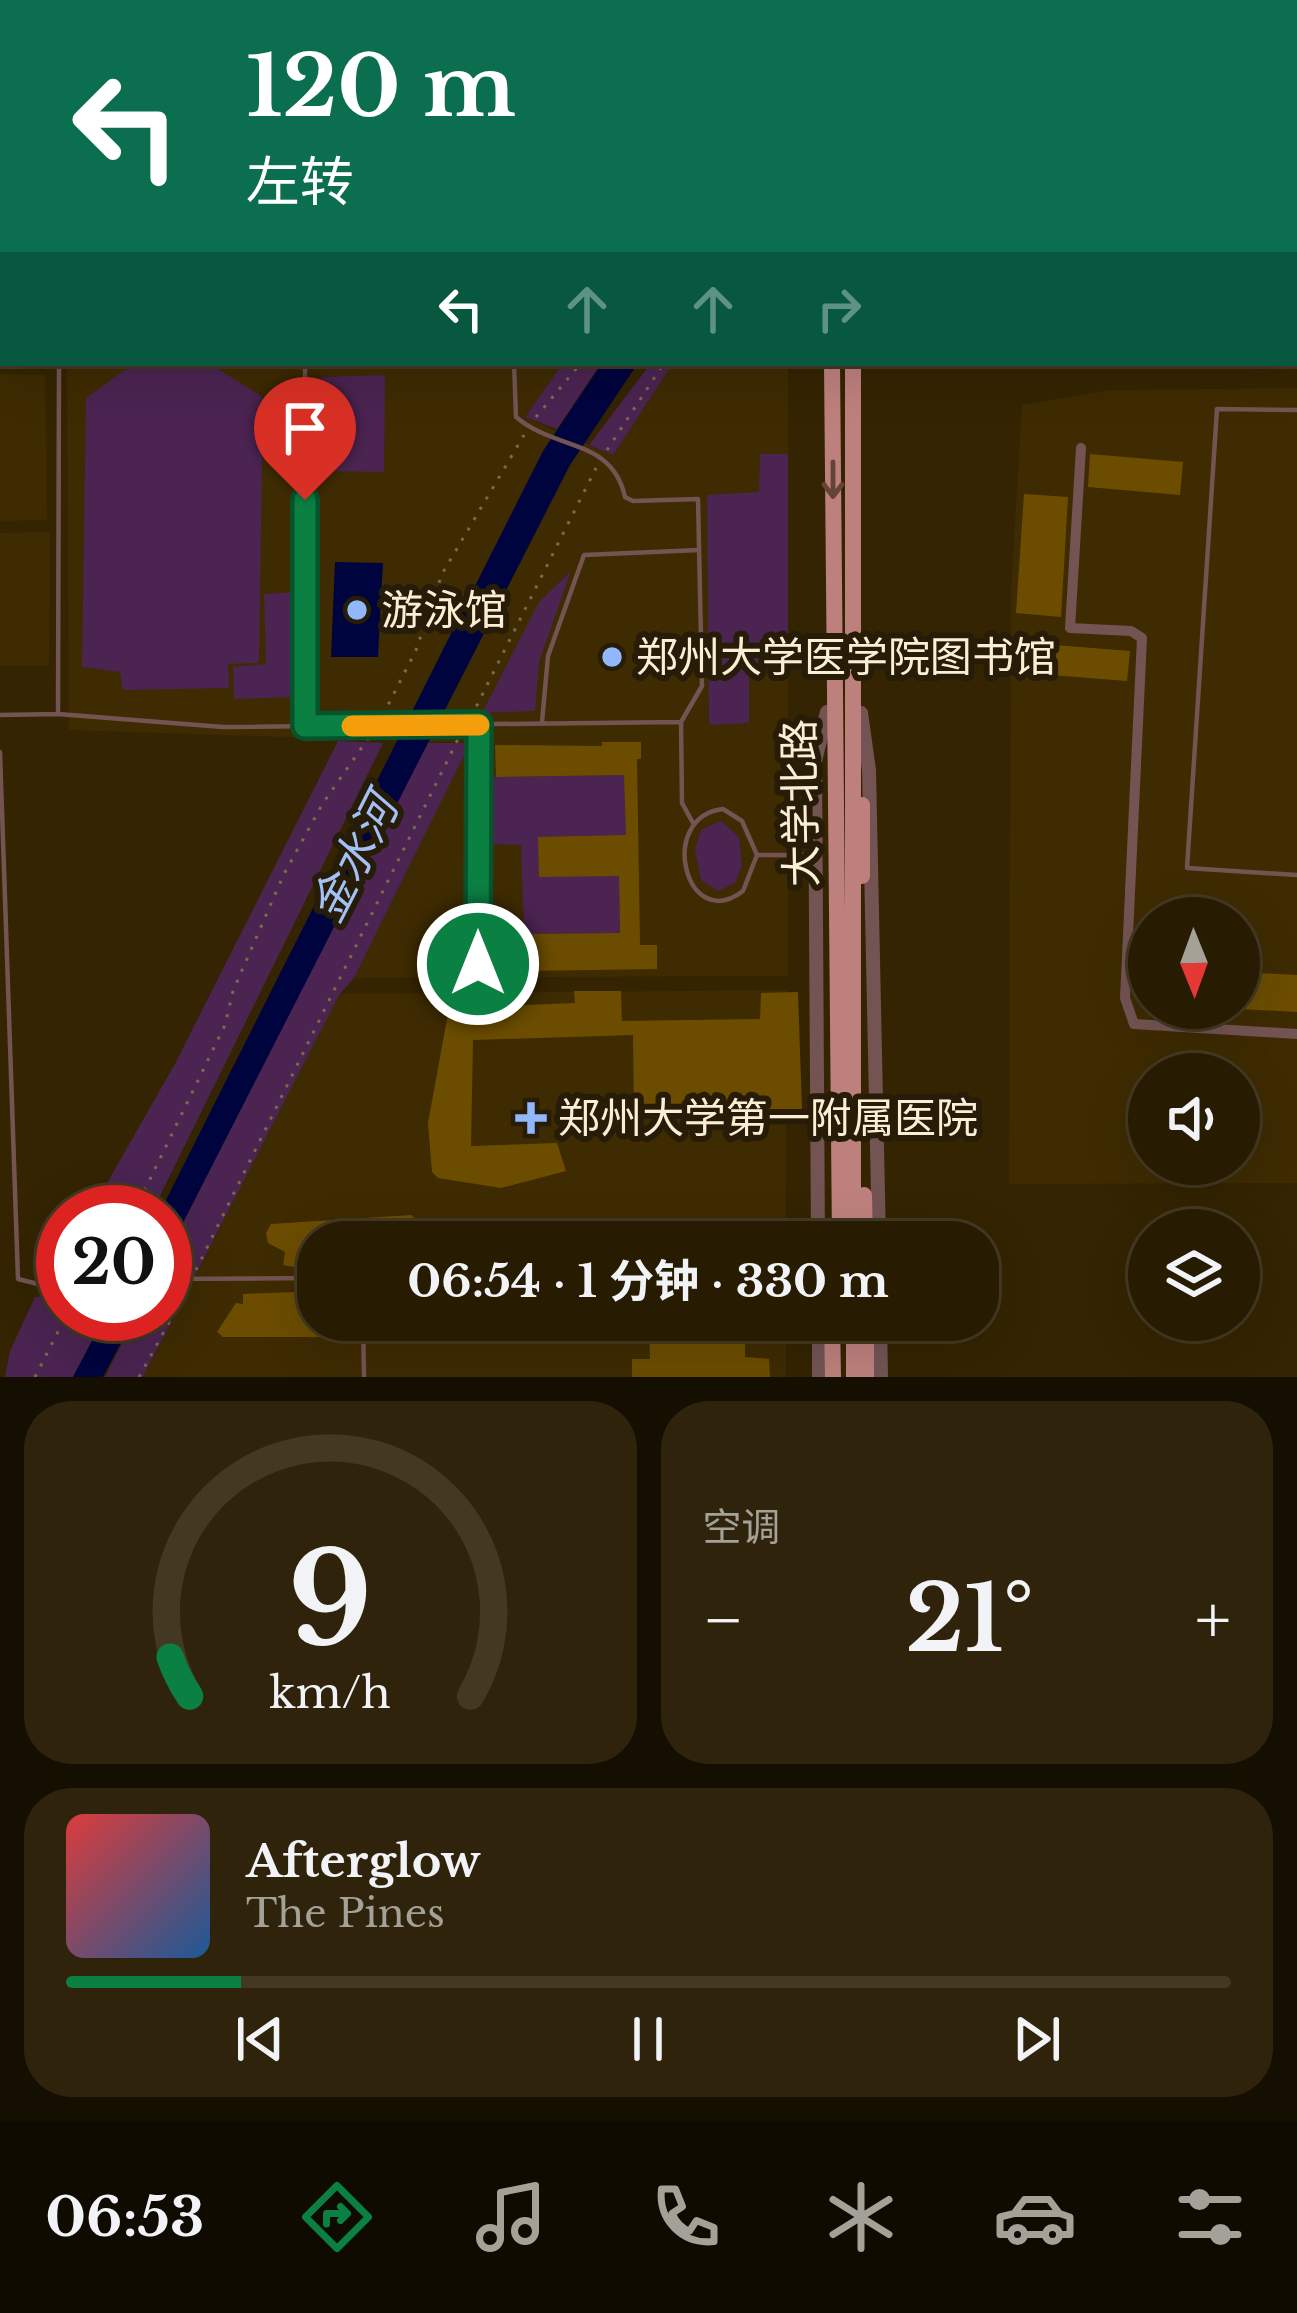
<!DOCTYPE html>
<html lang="zh">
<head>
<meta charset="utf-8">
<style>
  body { margin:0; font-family:"Libre Baskerville","Noto Sans SC",serif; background:#2f240b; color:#f1f3f6; height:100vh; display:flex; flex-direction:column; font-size:45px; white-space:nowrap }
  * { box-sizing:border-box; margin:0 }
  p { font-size:39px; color:#a4a199 }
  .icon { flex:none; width:66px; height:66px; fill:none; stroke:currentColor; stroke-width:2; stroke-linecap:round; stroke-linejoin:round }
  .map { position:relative; height:1377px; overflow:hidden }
  .details { display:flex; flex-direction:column; gap:24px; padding:24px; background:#150f01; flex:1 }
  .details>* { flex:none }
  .guide { position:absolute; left:0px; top:0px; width:1299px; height:366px; box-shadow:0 12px 48px #0002,0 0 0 3px #433923; background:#0b6e4f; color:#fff; overflow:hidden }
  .needle { width:78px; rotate:179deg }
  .fabs { position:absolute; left:1128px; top:897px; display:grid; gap:24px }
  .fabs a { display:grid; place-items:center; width:132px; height:132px; border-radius:50%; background:#271b01; box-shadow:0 12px 48px #0002,0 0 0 3px #433923; font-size:60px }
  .speed { position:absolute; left:36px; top:1185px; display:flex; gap:24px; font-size:60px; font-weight:700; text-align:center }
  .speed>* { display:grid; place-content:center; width:156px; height:156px; border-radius:50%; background:#271b01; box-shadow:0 12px 48px #0002,0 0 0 3px #433923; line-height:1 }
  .speed .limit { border:18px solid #d22; background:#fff; color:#111 }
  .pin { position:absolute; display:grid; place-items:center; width:102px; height:102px; color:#fff; margin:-123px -51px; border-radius:50% 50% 50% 0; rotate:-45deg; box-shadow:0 0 12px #0007 }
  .pin .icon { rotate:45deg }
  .me { position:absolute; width:132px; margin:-66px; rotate:0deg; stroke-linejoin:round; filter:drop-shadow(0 0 9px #0008) }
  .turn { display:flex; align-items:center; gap:42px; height:252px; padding:0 48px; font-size:54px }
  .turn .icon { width:156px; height:156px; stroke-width:2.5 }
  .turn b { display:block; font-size:84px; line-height:102px }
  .lanes { display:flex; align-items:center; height:114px; padding:0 48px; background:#0003; justify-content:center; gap:60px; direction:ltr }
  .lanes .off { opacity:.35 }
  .big { font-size:90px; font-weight:700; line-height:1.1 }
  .details .widget { flex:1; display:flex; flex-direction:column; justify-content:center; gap:18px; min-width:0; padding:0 42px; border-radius:48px; background:#2f240b }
  .details .dial { align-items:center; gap:0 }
  .dial svg { height:312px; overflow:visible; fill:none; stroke:#433923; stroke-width:7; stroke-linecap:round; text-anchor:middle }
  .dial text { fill:#f1f3f6; stroke:none }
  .song { display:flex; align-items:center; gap:36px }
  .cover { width:144px; height:144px; border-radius:18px; background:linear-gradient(135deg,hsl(0 70% 55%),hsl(210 70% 35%)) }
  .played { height:12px; border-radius:6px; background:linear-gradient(90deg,#0b8043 15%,#433923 15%) }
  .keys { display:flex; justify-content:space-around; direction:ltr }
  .heat { display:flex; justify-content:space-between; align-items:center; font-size:66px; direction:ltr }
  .details .tiles { flex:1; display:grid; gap:24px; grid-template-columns:1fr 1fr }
  .widget:last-child { grid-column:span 2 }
  .trip { position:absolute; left:297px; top:1221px; width:702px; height:120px; border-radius:48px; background:#271b01; box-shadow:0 12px 48px #0002,0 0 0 3px #433923; font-weight:700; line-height:120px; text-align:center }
  .dock { display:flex; height:192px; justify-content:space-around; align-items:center; background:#100b00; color:#a4a199 }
  .dock .icon { width:84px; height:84px }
  .dock .current { color:#0b8043 }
  .dock b { font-size:54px; color:#f1f3f6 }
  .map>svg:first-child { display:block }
</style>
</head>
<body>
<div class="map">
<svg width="1297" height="1377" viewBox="0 0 1297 1377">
  <rect width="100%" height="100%" fill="#342401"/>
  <path fill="#3e2b02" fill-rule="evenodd" d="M67,363H563L525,417L612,455L673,363H788V976L354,978L469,743L69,730Z
    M0,374L45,375L47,520L0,521Z
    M1297,388V1183L1009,1184L1011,592L1022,405L1110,390ZM1149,918H1239V1008H1149ZM1149,1074H1239V1164H1149Z
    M50,532L49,666H0V533Z
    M787,990L786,1242H318V1320H786V1377H143L339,994Z"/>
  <path fill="#4b2451" d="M166,363L215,367L263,397L259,663L228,664L229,688L123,690L120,672L82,667L86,398L125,370Z
    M563,363H601L557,429L525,417Z
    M651,363H673L613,455L589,445Z
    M385,375L384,472L320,471L321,377Z
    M760,454H788V662L749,663V723L709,725L707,495L759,492Z
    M571,571L539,662L535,711L482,713L539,602Z
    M297,592V697L234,699L233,667L266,664L264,594Z
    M338,741L383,743L152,1212H98L107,1183L176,1062Z
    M426,743H470L354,978L339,995L143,1377H105L137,1314H165V1258Z
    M624,775L626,835L538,838L619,876L620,933L524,934L521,845L488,844L487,777Z
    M721,821L739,837L742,866L735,883L718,891L701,880L695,850L701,830Z
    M63,1294V1314H106L73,1377H5L10,1351L35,1297Z"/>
  <path fill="#00043e" d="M602,363H638L570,465L165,1258V1212H160L543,451Z
    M335,562L383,563L378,657H331Z
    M106,1314H136L103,1377H73Z"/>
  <path fill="#6c4d00" d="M1090,454L1183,462L1180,495L1088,487Z
    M1024,494L1068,497L1061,617L1016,613Z
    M1017,642L1130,651L1127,681L1014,672Z
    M602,742H641V759H637L640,945H657V969L524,971V934L620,933L619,876L539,877L538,837L626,835L624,775L496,777L495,745L602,746Z
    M1239,972L1297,975V1012L1239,1009Z
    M574,991H621L622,1021L760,1019L761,993L798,992L802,1109L634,1114L633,1035L473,1040L471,1146L557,1143L566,1171L501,1188L438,1178L432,1172L428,1123L449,1008L575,1003Z
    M412,1215L419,1230L413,1242H318V1271L283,1265L285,1252L268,1243L266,1233L271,1224Z
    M298,1285H318V1320H356L342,1329L340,1337H223L217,1332L236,1303L243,1304V1294L298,1292Z
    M649,1323H745V1357L769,1359L770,1377H632V1359H650Z"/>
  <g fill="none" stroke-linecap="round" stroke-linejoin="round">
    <path stroke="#7a6b4b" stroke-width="3" stroke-dasharray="3 9" stroke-linecap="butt" d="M536,417L581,363
      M607,450L664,363
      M383,715L416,650L442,574L524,435
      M471,717L596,468
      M134,1212L225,1025L233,991L284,874L323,803L372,733
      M196,1270L460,735
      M35,1377L67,1314
      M139,1377L187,1290"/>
    <path stroke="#735453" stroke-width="4.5" d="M624,3L626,0
      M1005,3L1020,0
      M305,363V726
      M514,363L516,417C556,451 612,438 625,497L633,501L698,499L702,686L681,722L682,803L693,823
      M305,364L341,363
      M1297,410L1217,409L1187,868L1297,875
      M58,714L59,363
      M0,715L58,714L223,727L681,722
      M542,722L548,656L584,555L699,550
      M0,752L18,1279L38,1284L63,1283
      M723,809L742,821L757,855L743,891C686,935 656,817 723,809Z
      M757,855H811
      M478,964L479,724
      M165,1279L318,1278
      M363,1320L364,1377"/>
    <path stroke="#735453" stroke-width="10" d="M1081,448L1070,628L1131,631L1142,638L1125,998L1134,1024L1297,1034"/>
    <path stroke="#735453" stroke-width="14" d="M1296,112H1297
      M0,135H3
      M1296,180H1297
      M0,201H3
      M861,713L869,770L879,1242
      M818,1242L815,761L827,712
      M819,1320V1377
      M880,1320L881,1377"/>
    <path stroke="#be807d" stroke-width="16" d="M822,0V3
      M842,0V3
      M1296,134H1297
      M1296,154H1297
      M0,155H3
      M0,176H3
      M832,363L840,1242
      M853,363V1242
      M862,805V876
      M864,1195L865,1242
      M832,1320L833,1377
      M854,1320V1377
      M866,1320V1377"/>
  </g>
  <defs><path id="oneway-shaft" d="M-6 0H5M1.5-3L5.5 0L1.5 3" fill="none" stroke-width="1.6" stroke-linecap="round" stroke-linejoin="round" transform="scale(3)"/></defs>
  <use stroke="#634436" href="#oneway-shaft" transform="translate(833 480) rotate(90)"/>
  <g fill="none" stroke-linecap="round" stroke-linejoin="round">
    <g stroke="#07532c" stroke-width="30">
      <path id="route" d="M305,500V726L479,724L478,964"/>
    </g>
    <use href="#route" stroke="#0b8043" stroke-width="21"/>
    <path stroke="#f59e0b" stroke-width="21" d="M352,726L479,725"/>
  </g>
  <g fill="#91b8fd" stroke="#261c07" stroke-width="4.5">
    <circle cx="357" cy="610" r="12"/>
    <circle cx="612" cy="657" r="12"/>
    <path d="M525 1100h12v12h12v12h-12v12h-12v-12h-12v-12h12z"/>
  </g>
  <g text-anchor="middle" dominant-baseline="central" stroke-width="12" stroke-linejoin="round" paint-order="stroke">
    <g font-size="42" fill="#fceed4" stroke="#261c07" text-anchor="start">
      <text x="381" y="610">游泳馆</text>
      <text x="636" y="657">郑州大学医学院图书馆</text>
      <text x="558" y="1118">郑州大学第一附属医院</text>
    </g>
    <g font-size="42" fill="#fceed4" stroke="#261c07">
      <text transform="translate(800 803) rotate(-91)">大学北路</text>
    </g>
    <g font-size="45" font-style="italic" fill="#a3c1f7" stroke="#261c07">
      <text transform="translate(354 858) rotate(-63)">金水河</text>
    </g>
  </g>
</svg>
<div class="fabs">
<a><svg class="needle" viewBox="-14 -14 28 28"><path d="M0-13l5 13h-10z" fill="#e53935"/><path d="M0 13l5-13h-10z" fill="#a4a199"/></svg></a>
<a><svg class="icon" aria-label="sound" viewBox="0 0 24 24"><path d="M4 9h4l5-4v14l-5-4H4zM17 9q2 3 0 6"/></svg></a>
<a><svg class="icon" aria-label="layers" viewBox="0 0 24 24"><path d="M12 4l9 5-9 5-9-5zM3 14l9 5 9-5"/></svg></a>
</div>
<div class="speed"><div class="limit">20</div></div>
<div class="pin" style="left:305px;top:500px;background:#d93025"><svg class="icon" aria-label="arrive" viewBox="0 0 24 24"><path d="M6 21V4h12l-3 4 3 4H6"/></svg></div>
<svg class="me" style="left:478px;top:964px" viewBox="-20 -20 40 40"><circle r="17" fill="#0b8043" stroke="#fff" stroke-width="3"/><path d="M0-11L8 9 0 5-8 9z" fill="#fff"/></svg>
<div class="trip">06:54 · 1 分钟 · 330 m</div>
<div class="guide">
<div class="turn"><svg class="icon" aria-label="left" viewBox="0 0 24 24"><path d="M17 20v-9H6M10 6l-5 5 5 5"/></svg><div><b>120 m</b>左转</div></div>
<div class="lanes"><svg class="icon" aria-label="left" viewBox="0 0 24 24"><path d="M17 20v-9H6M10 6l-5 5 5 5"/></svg><svg class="icon off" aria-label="ahead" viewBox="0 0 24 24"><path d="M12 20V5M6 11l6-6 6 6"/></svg><svg class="icon off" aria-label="ahead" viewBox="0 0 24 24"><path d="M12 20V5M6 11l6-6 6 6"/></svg><svg class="icon off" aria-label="right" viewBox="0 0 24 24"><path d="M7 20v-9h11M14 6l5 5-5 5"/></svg></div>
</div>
</div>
<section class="details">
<div class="tiles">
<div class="widget dial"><svg viewBox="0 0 100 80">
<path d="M14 69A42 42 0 1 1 86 69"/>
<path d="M14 69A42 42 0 0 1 9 59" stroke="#0b8043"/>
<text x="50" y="56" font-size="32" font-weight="700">9</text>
<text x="50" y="72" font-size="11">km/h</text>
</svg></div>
<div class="widget"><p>空调</p>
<div class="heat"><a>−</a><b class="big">21°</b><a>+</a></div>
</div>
<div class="widget">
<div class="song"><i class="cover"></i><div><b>Afterglow</b><p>The Pines</p></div></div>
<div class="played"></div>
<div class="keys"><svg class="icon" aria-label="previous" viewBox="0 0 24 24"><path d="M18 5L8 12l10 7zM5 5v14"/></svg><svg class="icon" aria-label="pause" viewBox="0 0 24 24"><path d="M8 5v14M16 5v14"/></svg><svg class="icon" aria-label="next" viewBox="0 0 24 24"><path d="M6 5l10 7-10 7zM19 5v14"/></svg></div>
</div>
</div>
</section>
<nav class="dock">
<b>06:53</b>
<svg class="icon current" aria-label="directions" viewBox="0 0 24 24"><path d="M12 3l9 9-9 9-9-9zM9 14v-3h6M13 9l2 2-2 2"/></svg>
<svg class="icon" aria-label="music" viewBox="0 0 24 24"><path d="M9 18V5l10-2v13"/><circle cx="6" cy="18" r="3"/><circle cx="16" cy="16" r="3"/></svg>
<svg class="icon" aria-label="phone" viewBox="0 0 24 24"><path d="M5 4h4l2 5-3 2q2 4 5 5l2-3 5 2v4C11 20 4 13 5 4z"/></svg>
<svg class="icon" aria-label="climate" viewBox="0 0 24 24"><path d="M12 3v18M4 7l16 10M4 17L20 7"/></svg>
<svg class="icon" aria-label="car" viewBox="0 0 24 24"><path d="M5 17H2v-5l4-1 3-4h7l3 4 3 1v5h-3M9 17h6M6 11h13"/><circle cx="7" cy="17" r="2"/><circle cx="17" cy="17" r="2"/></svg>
<svg class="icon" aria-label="filters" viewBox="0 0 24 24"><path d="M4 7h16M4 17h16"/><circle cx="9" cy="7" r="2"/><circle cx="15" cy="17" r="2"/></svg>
</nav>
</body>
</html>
